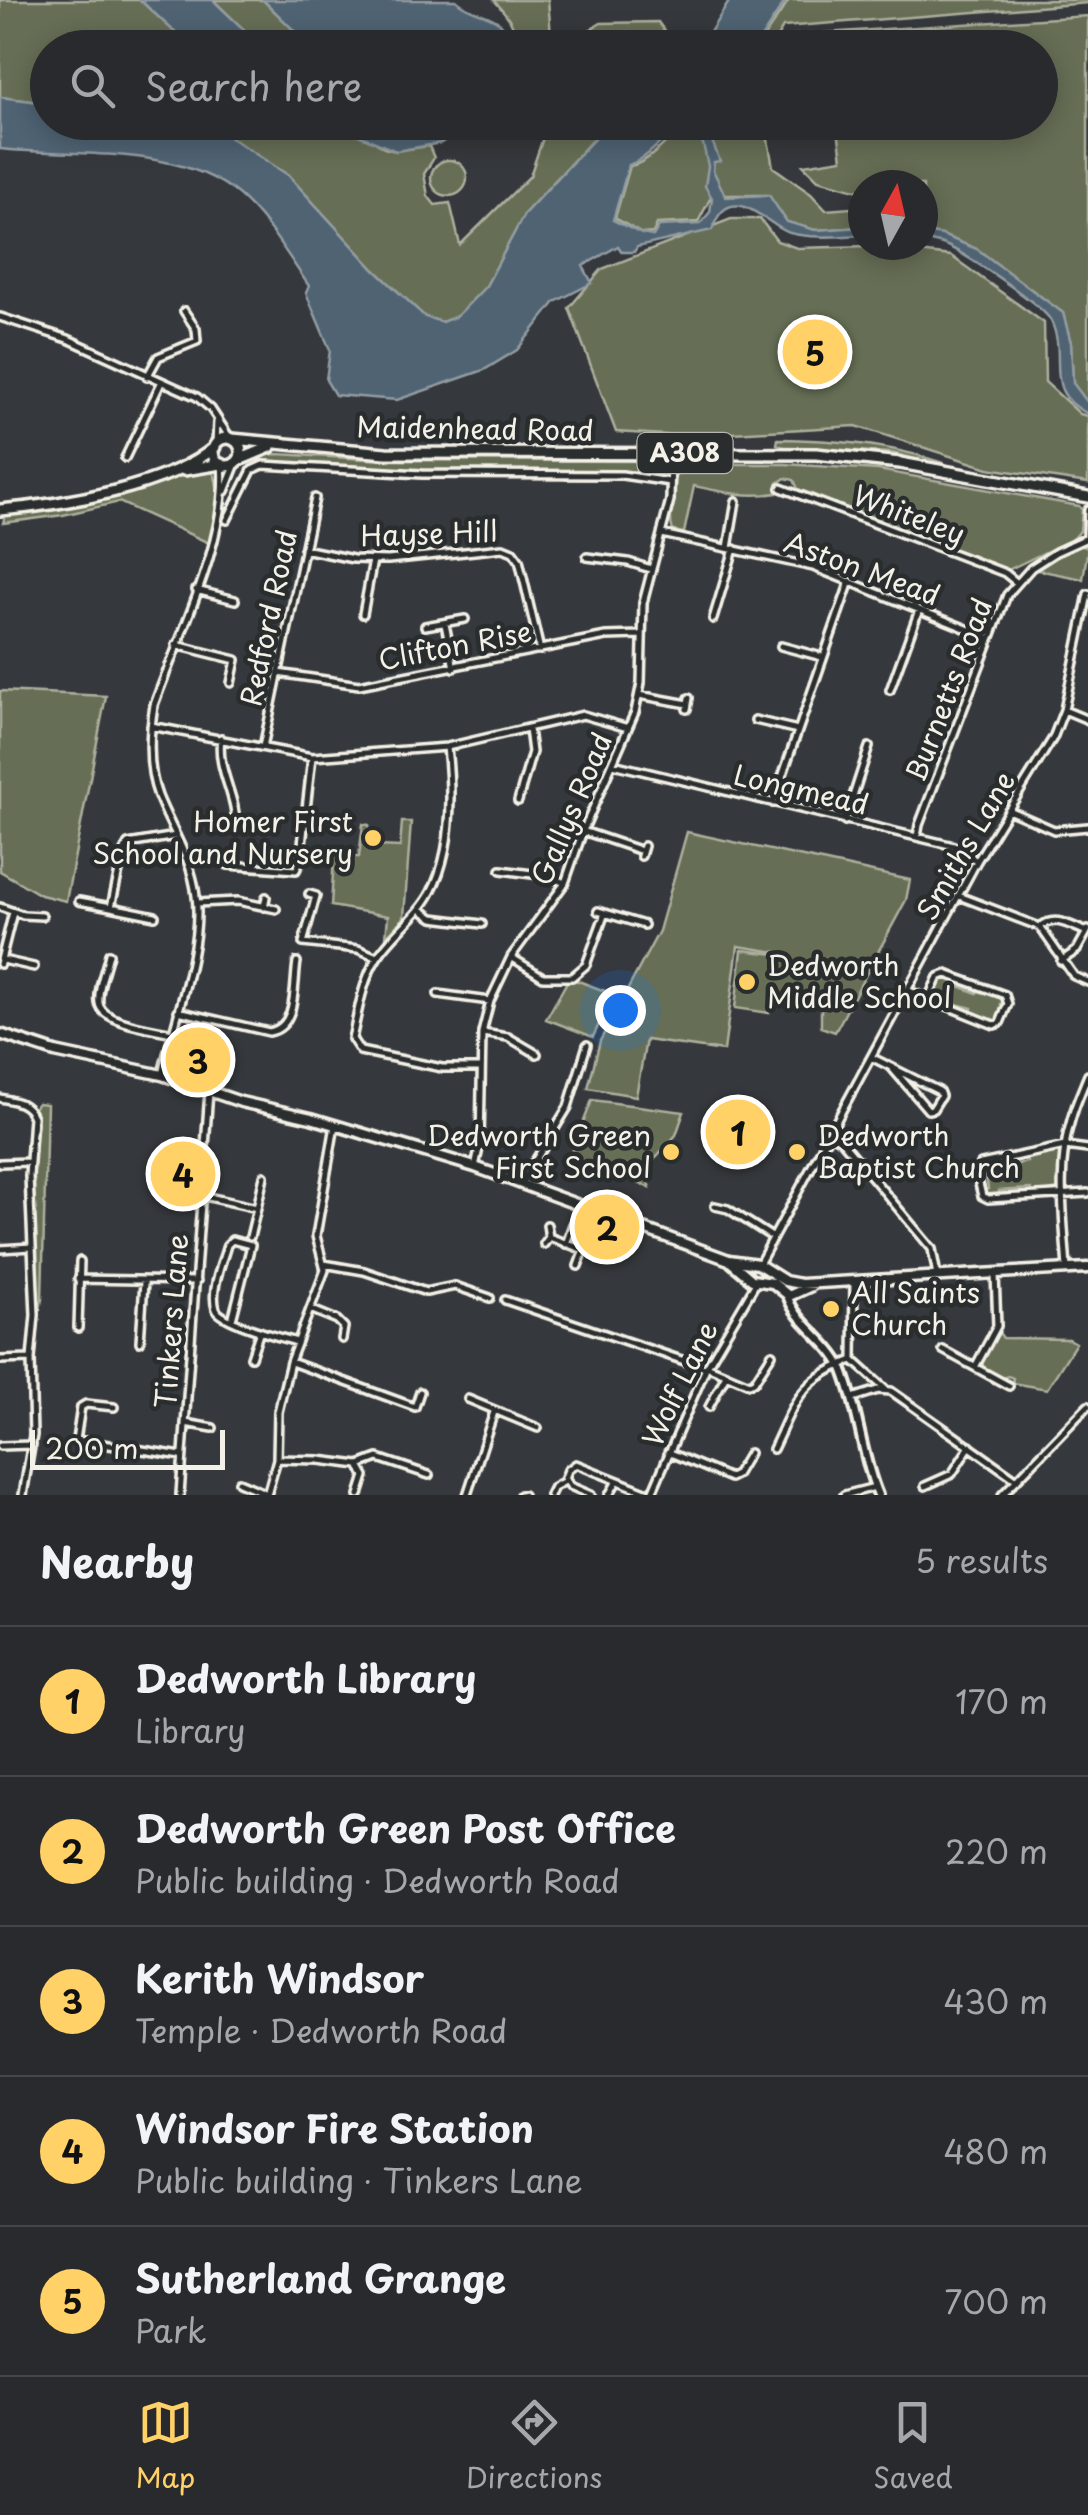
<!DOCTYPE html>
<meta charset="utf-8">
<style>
:root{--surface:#282a2d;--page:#343639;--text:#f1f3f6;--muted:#a5a7aa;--line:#444649;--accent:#ffd166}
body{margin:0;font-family:"Playpen Sans",sans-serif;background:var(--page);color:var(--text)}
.compass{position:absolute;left:848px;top:170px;width:90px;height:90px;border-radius:50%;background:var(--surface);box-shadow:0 5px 25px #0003;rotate:8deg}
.scale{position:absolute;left:30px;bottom:25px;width:195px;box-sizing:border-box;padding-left:10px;border:5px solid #f4f1e8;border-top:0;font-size:28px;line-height:35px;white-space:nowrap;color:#f4f1e8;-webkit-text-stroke:8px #2a2d2e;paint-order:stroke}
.you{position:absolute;left:620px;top:1010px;width:35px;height:35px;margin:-25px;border:8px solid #fff;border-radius:50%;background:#1a73e8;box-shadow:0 0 0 15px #1a73e833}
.badge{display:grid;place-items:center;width:65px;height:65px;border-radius:50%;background:var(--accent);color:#111;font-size:32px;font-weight:700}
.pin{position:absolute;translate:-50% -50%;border:5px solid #fff;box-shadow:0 2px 10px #0006}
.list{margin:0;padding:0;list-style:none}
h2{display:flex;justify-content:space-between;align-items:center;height:130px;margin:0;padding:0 40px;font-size:42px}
h2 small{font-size:32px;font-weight:400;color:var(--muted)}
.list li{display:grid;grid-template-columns:65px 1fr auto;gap:30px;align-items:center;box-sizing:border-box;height:150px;padding:0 40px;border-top:2px solid var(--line)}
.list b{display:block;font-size:38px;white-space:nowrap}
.list p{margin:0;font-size:32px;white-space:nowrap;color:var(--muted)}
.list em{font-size:32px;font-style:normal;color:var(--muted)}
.icon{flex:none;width:55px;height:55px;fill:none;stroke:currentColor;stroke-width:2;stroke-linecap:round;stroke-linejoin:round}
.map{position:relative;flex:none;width:1088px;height:1495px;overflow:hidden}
.search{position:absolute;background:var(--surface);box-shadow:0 5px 25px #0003;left:30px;right:30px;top:30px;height:110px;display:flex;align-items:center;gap:25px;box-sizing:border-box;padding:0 35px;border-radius:55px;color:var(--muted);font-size:38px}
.sheet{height:880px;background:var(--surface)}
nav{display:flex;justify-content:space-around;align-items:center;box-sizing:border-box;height:140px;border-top:2px solid var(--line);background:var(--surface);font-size:28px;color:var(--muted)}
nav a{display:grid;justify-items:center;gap:5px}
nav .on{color:var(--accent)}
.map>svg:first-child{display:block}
</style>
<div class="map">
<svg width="1088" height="1495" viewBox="0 0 1088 1495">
<rect width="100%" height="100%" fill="#35383c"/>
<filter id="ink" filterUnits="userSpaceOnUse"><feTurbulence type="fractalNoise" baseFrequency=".01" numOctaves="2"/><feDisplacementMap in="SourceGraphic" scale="20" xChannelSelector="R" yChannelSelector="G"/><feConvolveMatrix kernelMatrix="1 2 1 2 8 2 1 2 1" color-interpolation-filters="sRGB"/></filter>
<g filter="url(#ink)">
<path fill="#666e54" stroke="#adb09e" stroke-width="2.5" d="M0,0H140L191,47L48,48L47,103L0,97Z
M213,0H263L311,47H262Z
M494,0H548L552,47H515C518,26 507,15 494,0Z
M789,0H1088V3L783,27L771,47H757Z
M1088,16V403L1073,384L1071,343L1063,313L977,249L942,235L923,232V185H863V192L818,180L803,165L842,159L837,123L1040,122V48L779,45L794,35Z
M658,22L676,47H561L601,23Z
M603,122L606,125L525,213L486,286L457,316L442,322L425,317L374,269L288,175L193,123H281L294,131L310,132L342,128L368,137L384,148L396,151L429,146L434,158L424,174L428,196L435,205L450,203L460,245L530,176L548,123Z
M692,122L697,141L710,136L717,123H765L773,167L811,194L826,210L863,207V227L815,230L787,222L768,195H712L698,222L657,224L653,233L642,234L615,218L630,166C655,161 669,133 692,122Z
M431 178a18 18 0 1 1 36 0a18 18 0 1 1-36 0Z
M731,219H760L777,241L797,248L869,246L951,256L1044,323L1045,382L1080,414L1088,416V483L988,468L856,426L680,436L616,432L569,308L602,269Z
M778,439C843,440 901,445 961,470L892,453L783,447L777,444Z
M278,454L384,460L657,461L664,466L658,478L621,471H416L257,460V455Z
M684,464H785L878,470L1079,506L1082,510L1080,531L1074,538L1008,570L798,489L794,480L785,478L778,483L777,493C748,498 722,492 694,486L684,533L673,531C667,515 676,490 676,472Z
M212,470C223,489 216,523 209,543L119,502L63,515L3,523L5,516L68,507L176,476Z
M1078,544L1088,548L1083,579L1037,570Z
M0,691L106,696L66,901L41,895L0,871Z
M402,822H411L404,917L386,937L388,916L331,906L334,857H359L363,824L369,825L370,842L377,843L378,846L400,847Z
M687,832L910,880L906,900L835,1032L821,1027V1006L771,999L769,1013L735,1008L742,950L775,954V968L777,952L738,946L724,1051L646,1040L636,1096L588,1088L600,1041L659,931Z
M947,977L954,980L953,984L977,993L979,990L1003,998L1005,1005L1001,1004L999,1020L994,1022L971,1013L972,1008L935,999L940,980Z
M573,979L613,994L593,1037L546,1019L568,980Z
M592,1100L684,1112L676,1135L646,1168L650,1188C623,1176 596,1170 571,1155Z
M38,1103L47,1104L42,1299L39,1314L30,1166L38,1124L34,1108Z
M1054,1151L1059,1153L1058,1189L1032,1194L1031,1189L999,1191V1196L985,1194L983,1190L988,1189L986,1176H981L984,1167L996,1164L998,1168L1027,1162L1026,1157Z
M997,1330L1003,1338L1069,1339L1076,1343L1047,1389L1012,1383L1013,1378L1008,1376L1003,1378L984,1369L982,1363Z"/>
<path fill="#506473" stroke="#929ca2" stroke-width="2.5" d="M140,0H213L262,47H191Z
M263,0H456C475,19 511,11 507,47H311Z
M730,0H786L755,47H695L707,37Z
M0,97L47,103L48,122L193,123L228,136L288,175L374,269L425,317L442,322L457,316L486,286L525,213L609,123H691C666,128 654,157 629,165L613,220L642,234L653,236L659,226L700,224L710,212L712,198L705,186L708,166L703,144L694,123L715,122L710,136L720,161L714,162L713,170L726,197L769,195L787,222L815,230L863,227V235C838,236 814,239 790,233C768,227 730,176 712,230L637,247L634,252H622L618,246L583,266L592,283L555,302L517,350L484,370L397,400L335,395L326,380L330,350L306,293L309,286C288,256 267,219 239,195C180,144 72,157 0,149Z
M281,123H469L441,143L396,151L342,128L294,131Z
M923,232L942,235L977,249L1063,313L1071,343L1073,383L1088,403V414C1040,390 1069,359 1051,321C1044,306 964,253 945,245C938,242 931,241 923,240Z"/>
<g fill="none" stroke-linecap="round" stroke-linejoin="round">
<defs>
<path id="minor" d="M0,317L68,339L197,397L211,409L230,438
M147,377L158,357L197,341L196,329L184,311
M216,444L217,422
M125,458L161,383
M781,488L1005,573L1016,582
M225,491L237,461
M227,520L252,470L263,465L422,474L622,475L670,482
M662,534L813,567L987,637
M1087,537L1088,510
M728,548L736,501
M304,549L353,559L388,560L503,548L513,552L519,560L540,650
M587,557L628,562L651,569
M196,590L235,600
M363,614L373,560
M713,619L734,549
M445,624L454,668
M425,626L465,619
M176,645L236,660L231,683
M781,646L822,657
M278,673L359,685L606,636L641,635
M890,690L919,610
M639,695L688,704
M687,709L689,698
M1064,710L1088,720
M755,720L798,730
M151,726L312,757L447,747L583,715L628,728
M221,738C216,770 237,795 236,827
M263,747L315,498
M447,747C452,792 453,851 431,892C418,917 392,934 377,958C362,981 358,1013 352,1039L360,1051L442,1068H480
M613,764L954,846L977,861
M518,801L532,752L529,729
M773,803L850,581
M1008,810L1054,830L1088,827
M845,821L869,747
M583,831L642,851
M917,837L919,825L1007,595L1031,568L1056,552L1087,538
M641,856L644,846
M228,865L296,870L300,862L312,757
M501,870L548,876L565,883
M309,894L316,896L303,943L358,949L377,957
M959,896L1040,927L1074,976L1088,982
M79,901L111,907L123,853L128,844L176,836
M197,903L238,901L276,909
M0,907L23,915L42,916
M111,907L155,916
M264,907L266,897
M420,909L433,918L482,924
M598,911L644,925
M1040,927C1055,914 1071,926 1087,932
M109,954C106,968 97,989 99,1003C101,1023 156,1029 173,1033
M511,957L543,977H572L586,965L605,913
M3,960L34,967
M1061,961L1077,950L1088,930
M0,964L13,912
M907,990L994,1025L1000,1023L1008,1004L1005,995L946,974L938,977L928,999
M438,994L490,1001
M178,1011L269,1032C298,1027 293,986 297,962
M482,1033L508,1037L537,1054
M871,1057L939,1091L941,1096L933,1109L928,1110L892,1068
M162,1075C173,1024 203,947 196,896C192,859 171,829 158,796C147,767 149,735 154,705C179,635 229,538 222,464
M0,1098C14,1101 27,1102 33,1117L29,1176L35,1315L31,1359L33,1435L23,1495
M829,1133L841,1140L932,1249L937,1275
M1088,1149L1065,1146L981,1164L976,1171L982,1196L988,1199L1088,1193
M0,1163L29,1162
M475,1167L480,1144L482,1033L490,1001L511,957L565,883L583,831L635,712L641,683L643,603L670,500L671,456
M521,1184L568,1107L587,1045
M200,1195L257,1208L250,1237
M715,1206L728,1209L772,1237
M257,1208L264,1176
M549,1237L584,1250L578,1266
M544,1244L549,1237L547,1225
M566,1244L580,1205
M0,1249L32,1247
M324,1264L364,1271L426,1292L455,1286L490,1298
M759,1264L977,861L1053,738L1064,710L1088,594
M1067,1269C1064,1221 1056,1167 1071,1120C1075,1105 1082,1090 1088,1075
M78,1279L197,1281
M505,1300L705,1368
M310,1309L337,1320L344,1327L342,1339
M232,1320L251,1245L232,1240L227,1245C222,1263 210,1290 216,1309C220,1322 282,1338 297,1342
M78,1328L80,1261
M140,1342L144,1282
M943,1350L1009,1386
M251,1357L260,1331
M853,1359L854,1282
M0,1360L31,1359
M291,1362L415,1407L420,1392
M709,1367L749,1384L754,1382L772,1354
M975,1367L997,1326L995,1274
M853,1398L878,1390L891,1391L1017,1480
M468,1399L538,1428
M114,1407L86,1404L81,1407L76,1440L182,1456
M709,1407L726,1375
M185,1423L213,1428
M0,1446L32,1445
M773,1449C796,1401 799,1380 853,1360L885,1389
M668,1452L730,1478L736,1475L749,1453
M277,1459L319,1460L359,1465L365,1476L359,1495
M359,1465L378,1458L429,1475
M239,1482L267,1494
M925,1486L952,1474L970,1446
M180,1495L209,1091
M267,1495L277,1459L278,1412L290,1362L325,1270L316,1236L335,1125
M467,1495L494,1412
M520,1495H523
M550,1495L554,1487L565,1481
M591,1495L570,1486L565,1478L568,1470L576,1464L651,1494
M609,1495L617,1481
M651,1495L706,1368L757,1281
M844,1495L875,1487
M1002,1495L1088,1406"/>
<path id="tertiary" d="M787,1295C796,1324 829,1340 842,1368C859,1409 861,1455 878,1495"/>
<path id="secondary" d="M0,1034L55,1052L162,1075L241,1102L311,1118L475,1167L729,1260L758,1264L785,1281L801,1284L1088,1268
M731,1262L752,1280L773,1283L789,1296L811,1286"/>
<path id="primary" d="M213 452a14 14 0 1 1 28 0a14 14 0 1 1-28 0Z
M232,439L386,453L816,454L900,463L1088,497
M239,460L270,447
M184,470L221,464
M0,510C60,505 169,487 215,447"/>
</defs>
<use href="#minor" stroke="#f4f1e8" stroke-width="12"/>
<use href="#tertiary" stroke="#f4f1e8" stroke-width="14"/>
<use href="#secondary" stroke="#f4f1e8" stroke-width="15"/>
<use href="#primary" stroke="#f4f1e8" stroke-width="16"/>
<use href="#minor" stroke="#2a2d2e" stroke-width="5"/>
<use href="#tertiary" stroke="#2a2d2e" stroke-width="6"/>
<use href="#secondary" stroke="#2a2d2e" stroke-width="8"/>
<use href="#primary" stroke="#2a2d2e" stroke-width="9"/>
</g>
</g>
<g fill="#ffd166" stroke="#2a2d2e" stroke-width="4">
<circle cx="373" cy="838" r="10"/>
<circle cx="747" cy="982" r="10"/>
<circle cx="671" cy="1152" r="10"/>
<circle cx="797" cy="1152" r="10"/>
<circle cx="831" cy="1309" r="10"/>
</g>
<g text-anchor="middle" stroke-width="9" stroke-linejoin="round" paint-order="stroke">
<rect fill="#2a2d2e" stroke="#b7b6b0" stroke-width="2.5" x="637.5" y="433" width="95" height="40" rx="8"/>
<g font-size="25" font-weight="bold" fill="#f4f1e8">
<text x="685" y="462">A308</text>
</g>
<g font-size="28" fill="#f4f1e8" stroke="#2a2d2e">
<text transform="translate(475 429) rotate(1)" y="10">Maidenhead Road</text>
<text transform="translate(909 515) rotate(21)" y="10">Whiteley</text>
<text transform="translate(429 534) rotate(-2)" y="10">Hayse Hill</text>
<text transform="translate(862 569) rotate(20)" y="10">Aston Mead</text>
<text transform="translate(269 618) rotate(-78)" y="10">Redford Road</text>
<text transform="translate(455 646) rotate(-11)" y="10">Clifton Rise</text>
<text transform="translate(949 690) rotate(-69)" y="10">Burnetts Road</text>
<text transform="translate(801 790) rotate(13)" y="10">Longmead</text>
<text transform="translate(572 809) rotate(-67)" y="10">Gallys Road</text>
<text transform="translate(966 846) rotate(-60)" y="10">Smiths Lane</text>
<text transform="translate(172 1321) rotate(-86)" y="10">Tinkers Lane</text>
<text transform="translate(680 1384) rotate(-64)" y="10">Wolf Lane</text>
</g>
<g font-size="28" fill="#f4f1e8" stroke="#2a2d2e" text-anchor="start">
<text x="353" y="832" text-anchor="end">Homer First<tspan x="353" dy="32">School and Nursery</tspan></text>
<text x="767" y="976">Dedworth<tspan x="767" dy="32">Middle School</tspan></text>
<text x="651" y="1146" text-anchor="end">Dedworth Green<tspan x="651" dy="32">First School</tspan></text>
<text x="817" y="1146">Dedworth<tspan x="817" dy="32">Baptist Church</tspan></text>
<text x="851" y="1303">All Saints<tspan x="851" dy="32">Church</tspan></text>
</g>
</g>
</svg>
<svg class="compass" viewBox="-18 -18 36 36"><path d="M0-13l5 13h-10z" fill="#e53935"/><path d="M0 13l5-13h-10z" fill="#a5a7aa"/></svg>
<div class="scale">200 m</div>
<div class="you"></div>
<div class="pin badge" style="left:738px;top:1132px">1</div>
<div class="pin badge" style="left:607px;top:1227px">2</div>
<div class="pin badge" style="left:198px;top:1060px">3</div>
<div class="pin badge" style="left:183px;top:1174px">4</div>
<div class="pin badge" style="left:815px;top:352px">5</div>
<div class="search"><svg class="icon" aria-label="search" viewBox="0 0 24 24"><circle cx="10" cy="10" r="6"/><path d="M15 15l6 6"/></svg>Search here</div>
</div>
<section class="sheet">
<h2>Nearby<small>5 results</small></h2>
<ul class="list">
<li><span class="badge">1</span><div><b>Dedworth Library</b><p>Library</p></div><em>170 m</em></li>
<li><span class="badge">2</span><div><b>Dedworth Green Post Office</b><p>Public building · Dedworth Road</p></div><em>220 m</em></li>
<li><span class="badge">3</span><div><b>Kerith Windsor</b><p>Temple · Dedworth Road</p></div><em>430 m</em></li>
<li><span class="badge">4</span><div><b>Windsor Fire Station</b><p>Public building · Tinkers Lane</p></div><em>480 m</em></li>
<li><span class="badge">5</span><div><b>Sutherland Grange</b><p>Park</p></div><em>700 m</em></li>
</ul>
</section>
<nav>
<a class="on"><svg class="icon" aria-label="map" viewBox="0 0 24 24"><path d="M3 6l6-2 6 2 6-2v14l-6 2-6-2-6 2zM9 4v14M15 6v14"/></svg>Map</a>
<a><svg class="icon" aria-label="directions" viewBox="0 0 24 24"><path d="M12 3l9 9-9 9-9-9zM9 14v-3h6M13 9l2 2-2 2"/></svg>Directions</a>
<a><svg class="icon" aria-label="saved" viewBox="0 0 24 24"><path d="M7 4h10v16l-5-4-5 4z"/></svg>Saved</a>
</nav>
